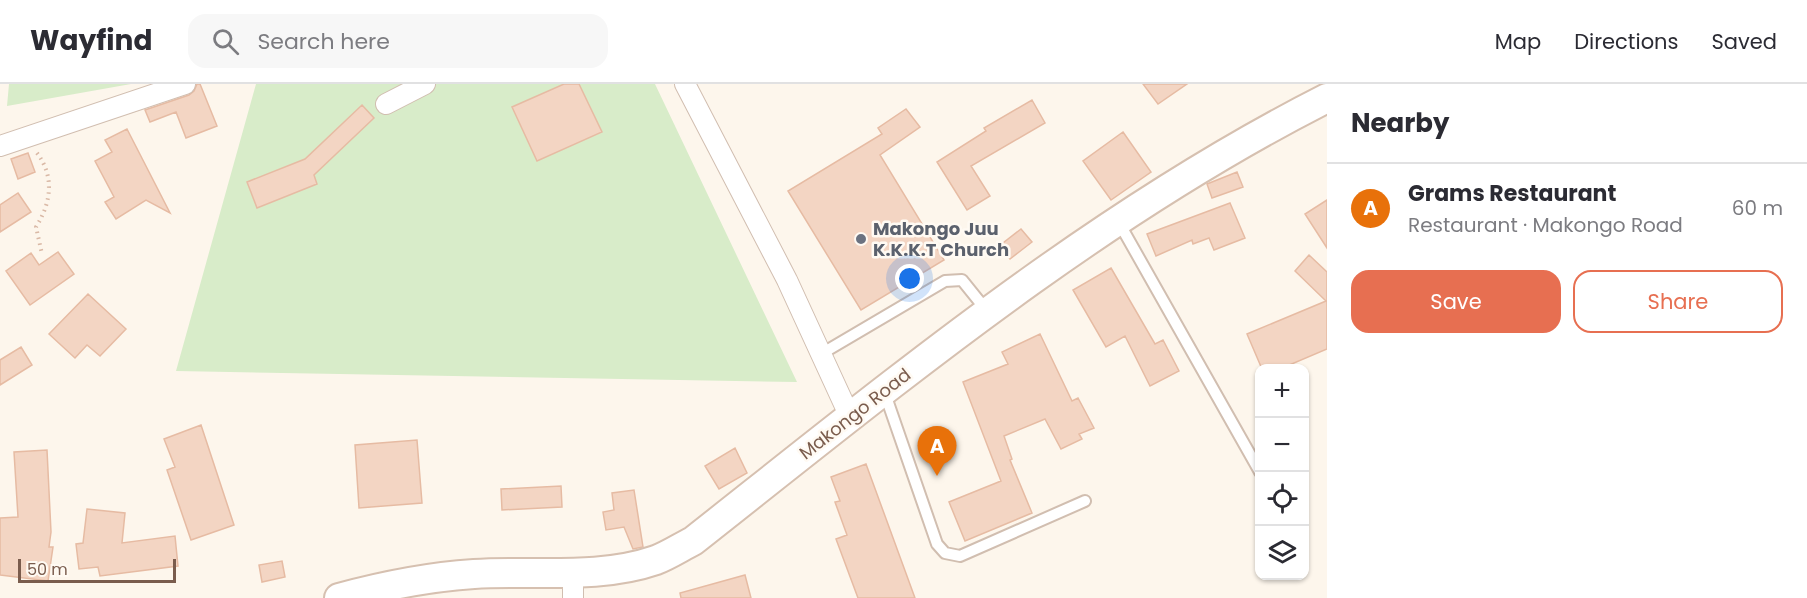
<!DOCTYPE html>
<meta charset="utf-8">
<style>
:root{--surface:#fff;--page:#f7f7f7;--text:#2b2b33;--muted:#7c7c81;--line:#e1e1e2;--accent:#e76f51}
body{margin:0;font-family:Poppins,sans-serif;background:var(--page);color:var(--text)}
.controls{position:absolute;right:18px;bottom:18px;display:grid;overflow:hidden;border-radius:12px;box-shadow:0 2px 4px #0004}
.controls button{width:54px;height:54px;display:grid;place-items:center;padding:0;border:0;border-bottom:2px solid var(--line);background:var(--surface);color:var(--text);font:30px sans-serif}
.scale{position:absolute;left:18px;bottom:15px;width:158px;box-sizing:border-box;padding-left:6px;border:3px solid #7a5c4d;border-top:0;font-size:16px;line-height:21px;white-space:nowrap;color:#7a5c4d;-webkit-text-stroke:4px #fffaf3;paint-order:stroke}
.you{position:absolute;left:910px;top:195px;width:21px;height:21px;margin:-15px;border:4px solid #fff;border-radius:50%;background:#1a73e8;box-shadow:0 0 0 9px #1a73e833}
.badge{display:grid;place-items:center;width:39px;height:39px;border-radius:50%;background:var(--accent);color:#fff;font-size:20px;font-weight:700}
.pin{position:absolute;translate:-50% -50px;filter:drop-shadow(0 2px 3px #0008)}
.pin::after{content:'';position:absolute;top:32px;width:21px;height:18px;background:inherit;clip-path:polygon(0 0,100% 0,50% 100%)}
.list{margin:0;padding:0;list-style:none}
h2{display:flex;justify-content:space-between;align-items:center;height:78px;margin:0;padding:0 24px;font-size:26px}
h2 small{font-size:20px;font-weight:400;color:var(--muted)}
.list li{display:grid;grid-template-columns:39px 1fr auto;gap:18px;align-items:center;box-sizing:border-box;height:90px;padding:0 24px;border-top:2px solid var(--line)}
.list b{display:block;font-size:22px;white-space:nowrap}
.list p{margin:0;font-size:20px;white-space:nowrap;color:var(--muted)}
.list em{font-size:20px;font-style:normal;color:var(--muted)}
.actions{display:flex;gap:12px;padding:18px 24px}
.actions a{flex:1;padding:14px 0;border:2px solid var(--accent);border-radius:18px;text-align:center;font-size:21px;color:var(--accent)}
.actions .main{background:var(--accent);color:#fff}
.icon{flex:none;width:33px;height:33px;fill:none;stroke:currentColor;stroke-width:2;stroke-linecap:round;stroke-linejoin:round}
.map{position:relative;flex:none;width:1327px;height:514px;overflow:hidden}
header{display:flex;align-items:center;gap:36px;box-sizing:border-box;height:84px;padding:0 30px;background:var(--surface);border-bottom:2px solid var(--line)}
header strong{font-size:28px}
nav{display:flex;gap:33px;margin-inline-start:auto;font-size:21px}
.search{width:420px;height:54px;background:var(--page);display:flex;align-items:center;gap:15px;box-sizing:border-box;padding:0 21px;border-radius:18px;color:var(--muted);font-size:22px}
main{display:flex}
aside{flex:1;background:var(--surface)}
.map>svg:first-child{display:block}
</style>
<header>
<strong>Wayfind</strong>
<div class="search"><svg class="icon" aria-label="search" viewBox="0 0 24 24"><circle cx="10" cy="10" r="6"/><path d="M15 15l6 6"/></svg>Search here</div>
<nav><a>Map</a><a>Directions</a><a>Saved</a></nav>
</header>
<main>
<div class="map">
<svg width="1327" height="514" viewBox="0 0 1327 514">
<rect width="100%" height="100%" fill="#fdf6ec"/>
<path fill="#d8ecc9" d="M9,0H131L7,22Z
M256,0H655L797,298L176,287Z"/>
<path fill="#f3d5c3" stroke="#e6bba3" stroke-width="1.5" d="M197,0H200L217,42L186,54L176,28L150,38L145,26L189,11L194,7Z
M564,0H579L602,48L537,77L512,23Z
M1143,0H1187L1158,20Z
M1032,16L1045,39L971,82L990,112L967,126L937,78L986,47L984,44Z
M362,21L374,34L314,91L317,100L257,124L247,98L305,75Z
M906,25L920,43L880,71L944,176L861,226L788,107L882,50L878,44Z
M127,45L170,129L146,116L116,135L105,118L114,113L95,77L112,68L105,56Z
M1123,48L1151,88L1111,116L1083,77Z
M28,69L35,88L18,95L11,75Z
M1237,88L1243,103L1212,114L1207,100Z
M18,109L31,128L0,148V121Z
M1327,116V164L1305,130Z
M1230,119L1245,154L1214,166L1209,154L1193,160L1192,156L1156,172L1147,150Z
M1021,145L1032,158L1010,175L999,162Z
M58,168L74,190L30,221L6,187L31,169L39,181Z
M1309,171L1327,188V265L1280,285H1262L1247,250L1326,217L1295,187Z
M1111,184L1155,260L1163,256L1179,287L1150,302L1125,252L1106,263L1073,206Z
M88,210L126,245L100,272L87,261L75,274L49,250Z
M1040,250L1072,317L1078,314L1094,344L1079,350L1082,355L1061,365L1045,335L1004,352L1012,375L1010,376L1032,429L965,457L949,418L1001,397L963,298L1008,280L1002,268Z
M21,263L32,281L0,301V276Z
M201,341L234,441L191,456L167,386L175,383L164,355Z
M417,356L422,419L359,424L355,361Z
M735,364L747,389L719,405L705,382Z
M47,366L51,448L49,463H53L48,497L0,491V434L18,433L14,368Z
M866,380L915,514H858L836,455L847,451L835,418L840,417L831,393Z
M561,402L562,423L502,426L501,405Z
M634,406L643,463L633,465L624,443L606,446L603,428L614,426L612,409Z
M87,425L125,429L122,459L175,452L178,482L100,492L98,483L79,485L76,460L83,459Z
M282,477L285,493L262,498L259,481Z
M745,491L751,514H681L680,509Z"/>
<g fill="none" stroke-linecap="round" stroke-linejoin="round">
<defs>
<path id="lane" d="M1118,137L1260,388
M821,270L945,197L962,196L987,227
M884,307L937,460L945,469L960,472L1085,417"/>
<path id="street" d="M685,0L787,196L850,333
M386,20L425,0
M0,62L185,0
M573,514V489"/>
<path id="secondary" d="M339,514C383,502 428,493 474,490C534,486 598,496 656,476C669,471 681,463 693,457C896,297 1096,131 1327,14"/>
</defs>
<use href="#lane" stroke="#d1beb0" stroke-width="14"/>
<use href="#street" stroke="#d1beb0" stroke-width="22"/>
<use href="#secondary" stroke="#d6c0b0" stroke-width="32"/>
<path stroke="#d9b8a5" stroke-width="4" stroke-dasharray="1.5 4.5" stroke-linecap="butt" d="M37,69C55,93 51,119 36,143L42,170"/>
<use href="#lane" stroke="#fff" stroke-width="10"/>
<use href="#street" stroke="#fff" stroke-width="20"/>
<use href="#secondary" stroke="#fff" stroke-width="28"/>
</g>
<circle fill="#6b7280" stroke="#fffaf3" stroke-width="2" cx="861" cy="155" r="6"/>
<g text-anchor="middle" stroke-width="5" stroke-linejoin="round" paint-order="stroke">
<g font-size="18" font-weight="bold" fill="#5b616d" stroke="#fffaf3" text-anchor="start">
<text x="873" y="151">Makongo Juu<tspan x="873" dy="21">K.K.K.T Church</tspan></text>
</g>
<g font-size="18" fill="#7a5c4d" stroke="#fffaf3">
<text transform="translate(855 330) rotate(-38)" y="6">Makongo Road</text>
</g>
</g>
</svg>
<div class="controls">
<button>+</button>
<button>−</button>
<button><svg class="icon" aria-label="locate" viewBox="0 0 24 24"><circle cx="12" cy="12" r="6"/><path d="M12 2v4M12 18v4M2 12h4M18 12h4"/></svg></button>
<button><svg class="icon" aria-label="layers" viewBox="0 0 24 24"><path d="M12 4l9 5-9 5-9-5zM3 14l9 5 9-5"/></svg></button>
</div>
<div class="scale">50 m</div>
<div class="you"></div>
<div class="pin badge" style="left:937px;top:392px;background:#e8710a">A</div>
</div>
<aside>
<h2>Nearby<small></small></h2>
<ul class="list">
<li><span class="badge" style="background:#e8710a">A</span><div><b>Grams Restaurant</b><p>Restaurant · Makongo Road</p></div><em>60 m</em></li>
</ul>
<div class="actions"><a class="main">Save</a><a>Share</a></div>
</aside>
</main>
